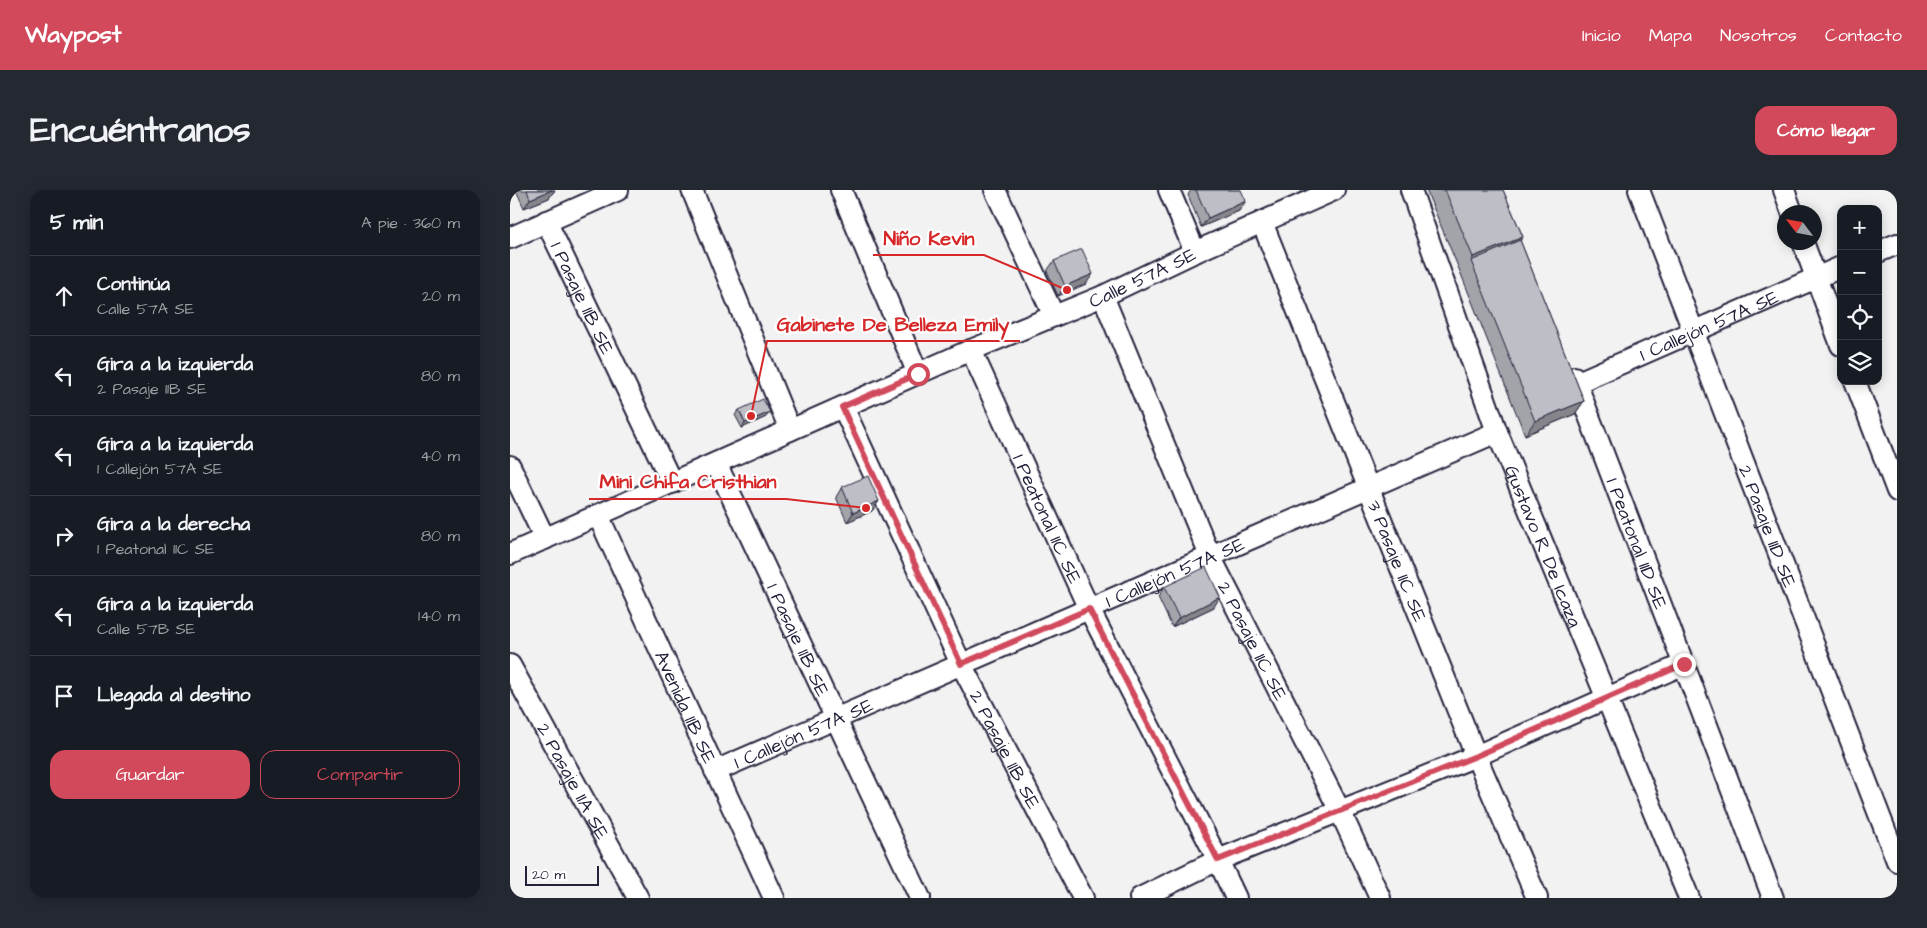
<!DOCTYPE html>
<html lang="es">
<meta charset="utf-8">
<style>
:root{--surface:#171b24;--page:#242831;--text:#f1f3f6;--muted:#9ea1a6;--line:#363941;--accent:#d1495b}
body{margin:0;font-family:"Architects Daughter",sans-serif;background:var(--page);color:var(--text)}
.controls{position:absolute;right:15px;top:15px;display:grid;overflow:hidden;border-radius:10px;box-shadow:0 2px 12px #0003}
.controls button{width:45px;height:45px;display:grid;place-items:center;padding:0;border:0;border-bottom:1px solid var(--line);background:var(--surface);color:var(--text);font:25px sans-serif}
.compass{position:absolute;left:1267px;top:15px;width:45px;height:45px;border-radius:50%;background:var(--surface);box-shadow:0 2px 12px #0003;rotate:302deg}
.scale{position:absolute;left:15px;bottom:12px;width:74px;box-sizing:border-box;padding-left:5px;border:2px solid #22223b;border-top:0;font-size:14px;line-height:18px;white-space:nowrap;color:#22223b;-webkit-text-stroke:4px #fff;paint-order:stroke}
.stop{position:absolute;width:15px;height:15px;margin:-11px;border:4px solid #d1495b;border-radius:50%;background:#fff}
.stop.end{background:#d1495b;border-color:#fff;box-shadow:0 1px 5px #0008}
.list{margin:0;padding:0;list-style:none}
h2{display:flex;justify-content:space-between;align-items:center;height:65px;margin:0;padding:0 20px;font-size:21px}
h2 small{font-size:16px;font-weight:400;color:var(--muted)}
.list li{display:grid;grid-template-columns:32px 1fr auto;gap:15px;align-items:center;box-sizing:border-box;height:80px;padding:0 20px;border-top:1px solid var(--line)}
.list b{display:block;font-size:19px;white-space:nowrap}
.list p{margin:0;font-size:16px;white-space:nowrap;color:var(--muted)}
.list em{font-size:16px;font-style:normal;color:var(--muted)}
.actions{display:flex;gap:10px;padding:15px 20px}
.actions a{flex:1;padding:11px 0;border:1px solid var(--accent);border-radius:15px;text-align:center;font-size:18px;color:var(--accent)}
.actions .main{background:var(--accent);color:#fff}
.icon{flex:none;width:28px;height:28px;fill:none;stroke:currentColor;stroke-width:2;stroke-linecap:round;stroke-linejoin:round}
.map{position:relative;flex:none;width:1387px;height:708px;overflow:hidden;border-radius:15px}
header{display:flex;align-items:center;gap:30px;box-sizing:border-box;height:70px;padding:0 25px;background:var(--accent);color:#fff}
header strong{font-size:24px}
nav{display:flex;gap:28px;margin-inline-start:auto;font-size:18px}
.intro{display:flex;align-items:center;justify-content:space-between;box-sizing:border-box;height:120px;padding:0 30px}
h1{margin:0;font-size:35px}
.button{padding:12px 22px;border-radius:15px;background:var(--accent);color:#fff;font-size:18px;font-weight:700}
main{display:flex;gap:30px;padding:0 30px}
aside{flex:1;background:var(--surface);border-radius:15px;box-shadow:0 2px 12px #0003}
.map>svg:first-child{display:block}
</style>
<header>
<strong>Waypost</strong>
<nav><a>Inicio</a><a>Mapa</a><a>Nosotros</a><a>Contacto</a></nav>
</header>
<div class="intro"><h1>Encuéntranos</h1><a class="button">Cómo llegar</a></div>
<main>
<aside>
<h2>5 min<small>A pie · 360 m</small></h2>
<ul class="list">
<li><svg class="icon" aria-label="ahead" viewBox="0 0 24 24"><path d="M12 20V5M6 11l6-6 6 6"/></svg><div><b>Continúa</b><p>Calle 57A SE</p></div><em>20 m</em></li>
<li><svg class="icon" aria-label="left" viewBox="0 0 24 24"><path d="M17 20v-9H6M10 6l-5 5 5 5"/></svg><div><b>Gira a la izquierda</b><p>2 Pasaje 11B SE</p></div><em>80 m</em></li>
<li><svg class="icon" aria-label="left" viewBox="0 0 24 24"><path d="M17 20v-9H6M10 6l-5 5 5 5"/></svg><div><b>Gira a la izquierda</b><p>1 Callejón 57A SE</p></div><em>40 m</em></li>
<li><svg class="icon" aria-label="right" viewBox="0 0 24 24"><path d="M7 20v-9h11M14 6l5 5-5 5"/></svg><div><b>Gira a la derecha</b><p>1 Peatonal 11C SE</p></div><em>80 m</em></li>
<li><svg class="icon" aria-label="left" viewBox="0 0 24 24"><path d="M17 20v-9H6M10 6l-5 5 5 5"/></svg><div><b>Gira a la izquierda</b><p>Calle 57B SE</p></div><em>140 m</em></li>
<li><svg class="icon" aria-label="arrive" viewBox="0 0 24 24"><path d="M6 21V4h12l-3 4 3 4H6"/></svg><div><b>Llegada al destino</b></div></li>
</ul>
<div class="actions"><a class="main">Guardar</a><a>Compartir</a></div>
</aside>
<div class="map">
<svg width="1387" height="708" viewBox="0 0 1387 708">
<rect width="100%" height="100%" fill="#f2f2f3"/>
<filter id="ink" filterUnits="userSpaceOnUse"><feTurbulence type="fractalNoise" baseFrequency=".02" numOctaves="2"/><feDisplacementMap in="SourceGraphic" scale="10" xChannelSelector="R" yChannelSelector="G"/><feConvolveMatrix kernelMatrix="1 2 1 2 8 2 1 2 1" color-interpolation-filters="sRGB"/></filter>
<g filter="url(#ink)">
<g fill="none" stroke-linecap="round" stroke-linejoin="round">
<defs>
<g id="street">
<path d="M182,0L280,240"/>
<path d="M331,0L408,184"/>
<path d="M485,0L544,126"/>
<path d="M659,0L685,62"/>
<path id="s1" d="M901,0L987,242L1179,708"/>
<path id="s2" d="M1129,0L1387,671"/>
<path d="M1274,0L1282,22"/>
<path id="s3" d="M36,31L162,293"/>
<path id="s4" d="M752,32L966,566L1027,708"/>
<path d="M0,48L108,0"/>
<path d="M1293,52L1331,155"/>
<path d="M1368,62L1387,54"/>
<path id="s5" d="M593,106L700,366L830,621L870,708"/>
<path id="s6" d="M461,160L579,419L708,670L726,708"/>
<path id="s7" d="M1064,187L1263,708"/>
<path d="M1345,191L1387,301"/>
<path id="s8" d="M1066,193L1331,77"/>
<path id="s9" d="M333,217L451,474L573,708"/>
<path id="s10" d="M206,273L410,708"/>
<path d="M0,276L35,349"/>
<path id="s11" d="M88,325L264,708"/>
<path id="s12" d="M0,364L461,160L593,106L685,62L824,0"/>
<path id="s13" d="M0,475L128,708"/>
<path id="s14" d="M205,581L987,242"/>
<path d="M630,708L708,670L966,566L1174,474"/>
</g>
</defs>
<use href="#street" stroke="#22223b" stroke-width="24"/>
<use href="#street" stroke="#fff" stroke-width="20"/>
</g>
<path fill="#a3a3aa" stroke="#22223b" d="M6,0H45L39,8L14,18Z
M681,0H731L729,21L691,37L678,5Z
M916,0H993L1013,47L1010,50L1074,211L1065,224L1015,245L951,84Z
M544,71L576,94L548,106L537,81Z
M229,220L256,227L232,238L225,225Z
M332,297L369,311L362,321L337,332L326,307Z
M654,397L704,417L662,437L648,407Z"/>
<path fill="#85858b" stroke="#22223b" d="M42,0H45L39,8L14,18L20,9Z
M736,11L729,21L691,37L698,28Z
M1013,47L1001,64L961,71L963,67Z
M583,84L576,94L548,106L555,96Z
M1074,211L1065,224L1015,245L1025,231Z
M260,222L256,227L232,238L235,233Z
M369,311L362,321L337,332L343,323Z
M710,407L704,417L662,437L669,428Z"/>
<path fill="#bebec6" stroke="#22223b" d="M17,0H42L20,9Z
M686,0H731L736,11L698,28Z
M935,0H993L1013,47L963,67Z
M1010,50L1074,211L1025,231L961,71Z
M572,59L583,84L555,96L544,71Z
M253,209L260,222L235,233L229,220Z
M358,286L369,311L343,323L332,297Z
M696,377L710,407L669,428L654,397Z"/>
</g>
<g fill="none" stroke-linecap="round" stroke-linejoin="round" filter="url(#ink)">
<path stroke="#d1495b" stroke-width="6" d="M408,184L332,217L451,474L579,419L708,670L966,566L1174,474"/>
</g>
<g text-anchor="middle" stroke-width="4.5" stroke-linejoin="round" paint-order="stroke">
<g font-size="19" fill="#22223b" stroke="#fff">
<text dy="7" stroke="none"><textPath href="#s12" startOffset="690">Calle 57A SE</textPath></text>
<text dy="7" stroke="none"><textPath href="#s3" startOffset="85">1 Pasaje 11B SE</textPath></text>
<text dy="7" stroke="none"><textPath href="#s8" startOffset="145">1 Callejón 57A SE</textPath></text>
<text dy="7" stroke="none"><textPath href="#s6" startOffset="185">1 Peatonal 11C SE</textPath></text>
<text dy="7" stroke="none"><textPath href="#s2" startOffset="360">2 Pasaje 11D SE</textPath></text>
<text dy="7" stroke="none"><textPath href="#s7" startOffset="178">1 Peatonal 11D SE</textPath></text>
<text dy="7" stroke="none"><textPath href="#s1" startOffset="380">Gustavo R De Icaza</textPath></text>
<text dy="7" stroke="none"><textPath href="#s4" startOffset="365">3 Pasaje 11C SE</textPath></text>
<text dy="7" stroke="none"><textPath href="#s14" startOffset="501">1 Callejón 57A SE</textPath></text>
<text dy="7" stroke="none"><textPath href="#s10" startOffset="195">1 Pasaje 11B SE</textPath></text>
<text dy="7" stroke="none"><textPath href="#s5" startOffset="376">2 Pasaje 11C SE</textPath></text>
<text dy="7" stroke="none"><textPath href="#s11" startOffset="211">Avenida 11B SE</textPath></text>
<text dy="7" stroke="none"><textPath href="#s14" startOffset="96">1 Callejón 57A SE</textPath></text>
<text dy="7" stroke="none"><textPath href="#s9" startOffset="379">2 Pasaje 11B SE</textPath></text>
<text dy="7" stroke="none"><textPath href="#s13" startOffset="132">2 Pasaje 11A SE</textPath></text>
</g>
</g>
<path fill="none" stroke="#d62828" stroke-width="2" d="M557 100L474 65H363M241 226L257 151H510M356 318L276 309H79"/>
<g fill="#d62828" stroke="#fff" stroke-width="2">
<circle cx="557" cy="100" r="5"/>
<circle cx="241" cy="226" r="5"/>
<circle cx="356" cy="318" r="5"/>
</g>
<g font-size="20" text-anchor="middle" font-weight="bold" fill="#d62828" stroke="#fff" stroke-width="4.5" stroke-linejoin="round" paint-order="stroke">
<text x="419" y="55">Niño Kevin</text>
<text x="383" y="141">Gabinete De Belleza Emily</text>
<text x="178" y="298">Mini Chifa Cristhian</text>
</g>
</svg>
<div class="controls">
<button>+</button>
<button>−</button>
<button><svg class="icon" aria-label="locate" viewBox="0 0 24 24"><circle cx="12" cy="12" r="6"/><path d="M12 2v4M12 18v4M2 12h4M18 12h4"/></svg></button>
<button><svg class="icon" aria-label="layers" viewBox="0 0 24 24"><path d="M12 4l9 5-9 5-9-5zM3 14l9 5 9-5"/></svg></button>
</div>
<svg class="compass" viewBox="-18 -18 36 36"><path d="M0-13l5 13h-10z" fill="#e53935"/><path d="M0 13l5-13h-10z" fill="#9ea1a6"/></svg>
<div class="scale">20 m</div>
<div class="stop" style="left:408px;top:184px"></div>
<div class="stop end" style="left:1174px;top:474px"></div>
</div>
</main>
